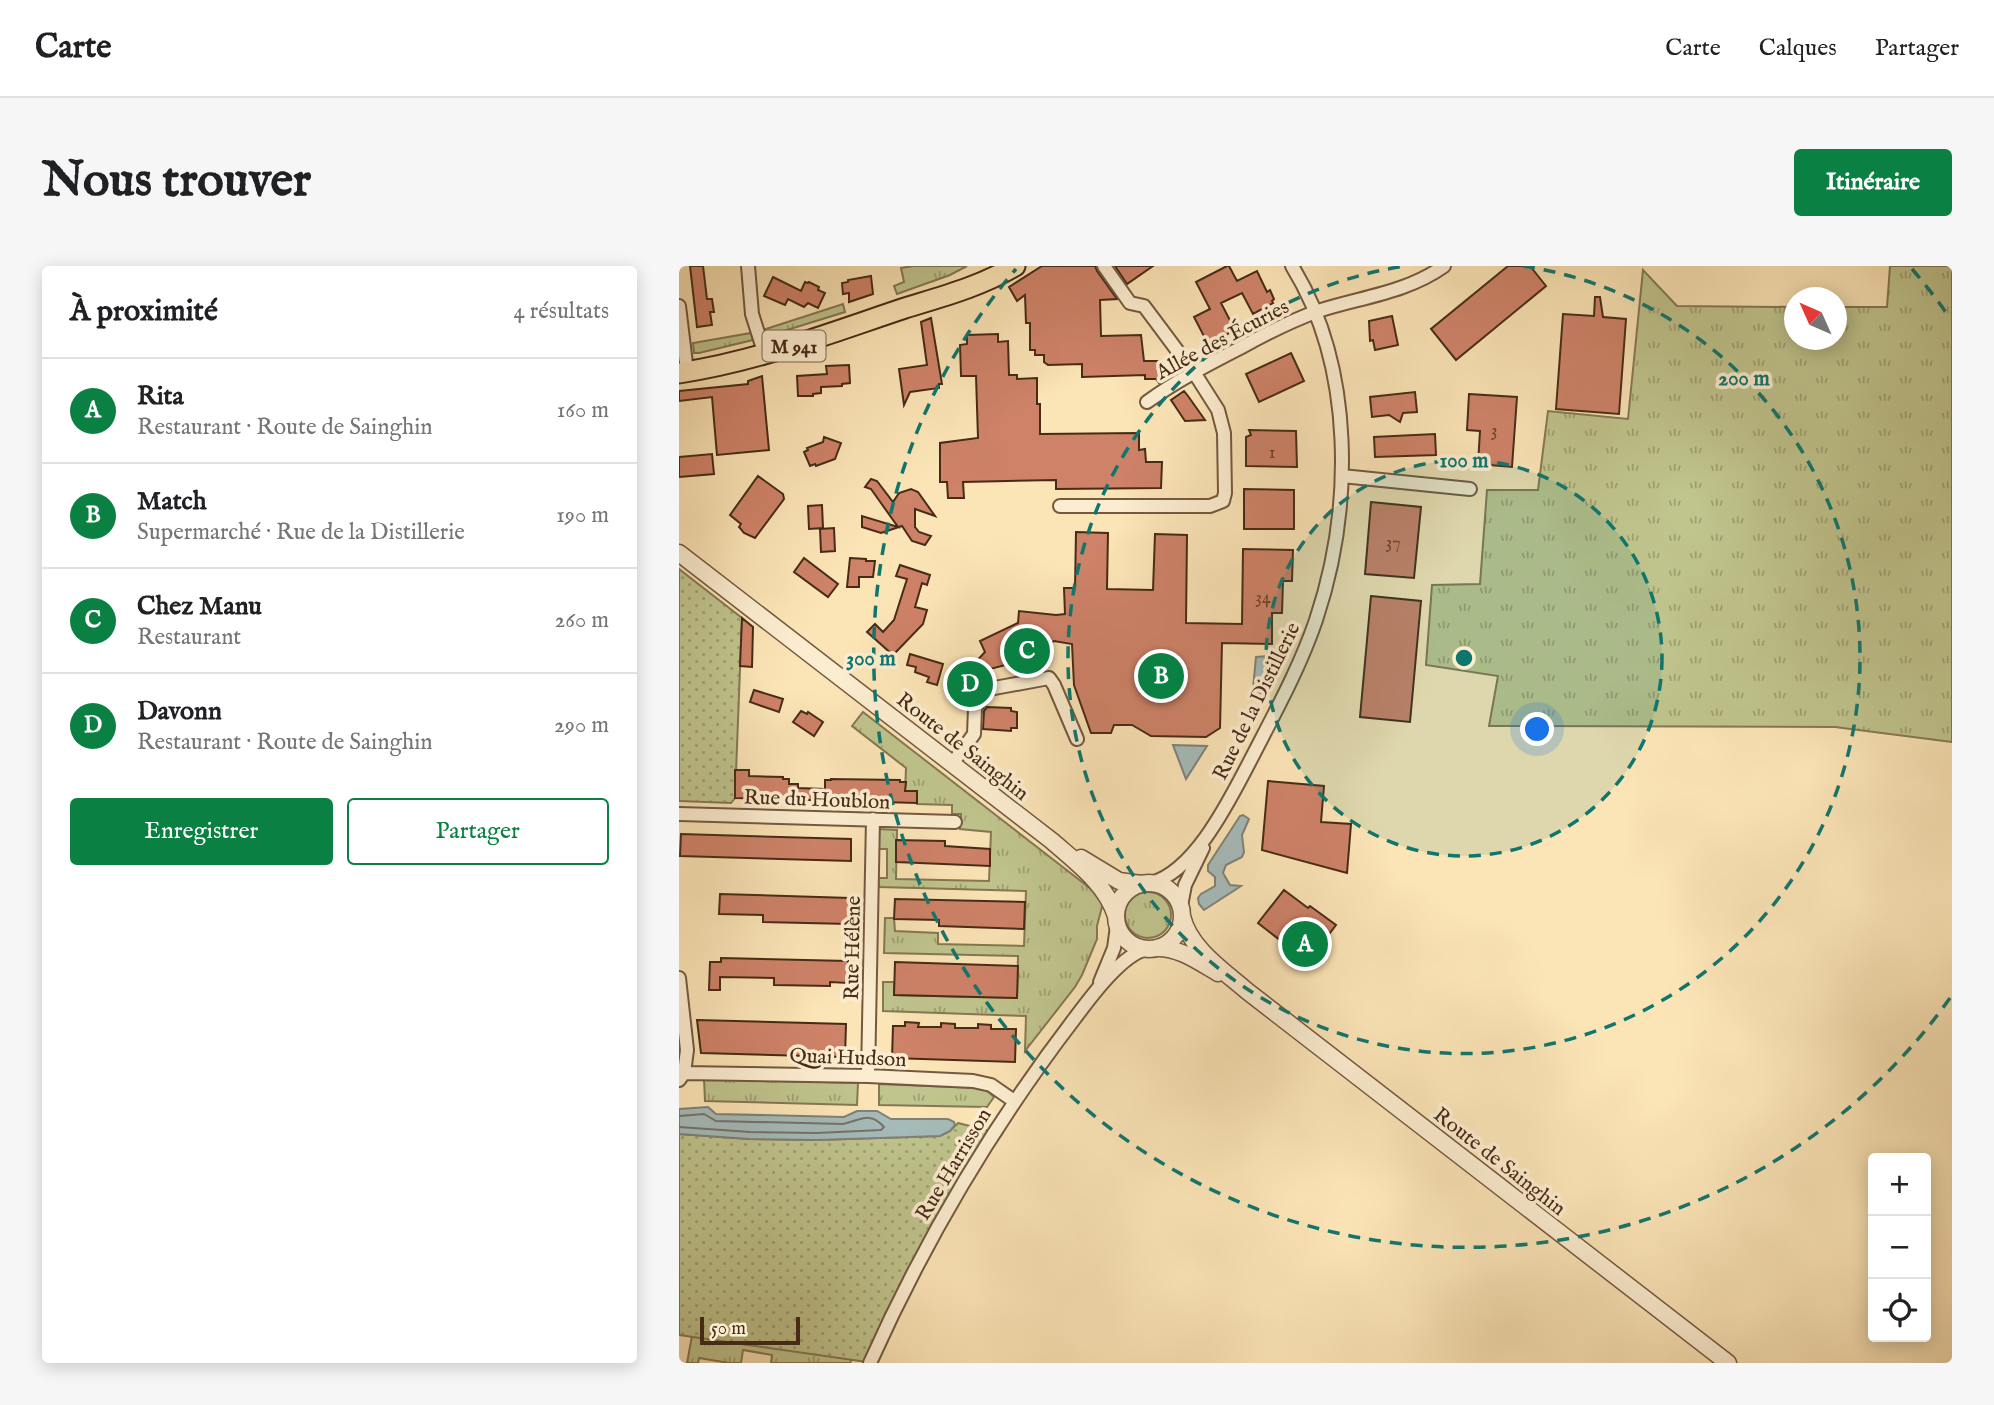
<!DOCTYPE html>
<html lang="fr">
<meta charset="utf-8">
<style>
:root{--surface:#fff;--page:#f6f6f6;--text:#202124;--muted:#757577;--line:#e0e0e0;--accent:#0b8043}
body{margin:0;font-family:"IM FELL English",serif;background:var(--page);color:var(--text)}
.controls{position:absolute;right:21px;bottom:21px;display:grid;overflow:hidden;border-radius:7px;box-shadow:0 4px 18px #0003}
.controls button{width:63px;height:63px;display:grid;place-items:center;padding:0;border:0;border-bottom:2px solid var(--line);background:var(--surface);color:var(--text);font:35px sans-serif}
.compass{position:absolute;left:1105px;top:21px;width:63px;height:63px;border-radius:50%;background:var(--surface);box-shadow:0 4px 18px #0003;rotate:315deg}
.scale{position:absolute;left:21px;bottom:18px;width:100px;box-sizing:border-box;padding-left:7px;border:4px solid #472b17;border-top:0;font-size:19px;line-height:24px;white-space:nowrap;color:#472b17;-webkit-text-stroke:5px #fcedd0;paint-order:stroke}
.you{position:absolute;left:859px;top:464px;width:24px;height:24px;margin:-18px;border:5px solid #fff;border-radius:50%;background:#1a73e8;box-shadow:0 0 0 10px #1a73e833}
.badge{display:grid;place-items:center;width:46px;height:46px;border-radius:50%;background:var(--accent);color:#fff;font-size:23px;font-weight:700}
.pin{position:absolute;translate:-50% -50%;border:4px solid #fff;box-shadow:0 2px 7px #0006}
.list{margin:0;padding:0;list-style:none}
h2{display:flex;justify-content:space-between;align-items:center;height:91px;margin:0;padding:0 28px;font-size:30px}
h2 small{font-size:23px;font-weight:400;color:var(--muted)}
.list li{display:grid;grid-template-columns:46px 1fr auto;gap:21px;align-items:center;box-sizing:border-box;height:105px;padding:0 28px;border-top:2px solid var(--line)}
.list b{display:block;font-size:26px;white-space:nowrap}
.list p{margin:0;font-size:23px;white-space:nowrap;color:var(--muted)}
.list em{font-size:23px;font-style:normal;color:var(--muted)}
.actions{display:flex;gap:14px;padding:21px 28px}
.actions a{flex:1;padding:16px 0;border:2px solid var(--accent);border-radius:7px;text-align:center;font-size:24px;color:var(--accent)}
.actions .main{background:var(--accent);color:#fff}
.icon{flex:none;width:38px;height:38px;fill:none;stroke:currentColor;stroke-width:2;stroke-linecap:round;stroke-linejoin:round}
.map{position:relative;flex:none;width:1273px;height:1097px;overflow:hidden;border-radius:7px}
header{display:flex;align-items:center;gap:42px;box-sizing:border-box;height:98px;padding:0 35px;background:var(--surface);border-bottom:2px solid var(--line)}
header strong{font-size:33px}
nav{display:flex;gap:38px;margin-inline-start:auto;font-size:24px}
.intro{display:flex;align-items:center;justify-content:space-between;box-sizing:border-box;height:168px;padding:0 42px}
h1{margin:0;font-size:49px}
.button{padding:18px 32px;border-radius:7px;background:var(--accent);color:#fff;font-size:24px;font-weight:700}
main{display:flex;gap:42px;padding:0 42px}
aside{flex:1;background:var(--surface);border-radius:7px;box-shadow:0 4px 18px #0003}
.map>svg:first-child{display:block}
</style>
<header>
<strong>Carte</strong>
<nav><a>Carte</a><a>Calques</a><a>Partager</a></nav>
</header>
<div class="intro"><h1>Nous trouver</h1><a class="button">Itinéraire</a></div>
<main>
<aside>
<h2>À proximité<small>4 résultats</small></h2>
<ul class="list">
<li><span class="badge">A</span><div><b>Rita</b><p>Restaurant · Route de Sainghin</p></div><em>160 m</em></li>
<li><span class="badge">B</span><div><b>Match</b><p>Supermarché · Rue de la Distillerie</p></div><em>190 m</em></li>
<li><span class="badge">C</span><div><b>Chez Manu</b><p>Restaurant</p></div><em>260 m</em></li>
<li><span class="badge">D</span><div><b>Davonn</b><p>Restaurant · Route de Sainghin</p></div><em>290 m</em></li>
</ul>
<div class="actions"><a class="main">Enregistrer</a><a>Partager</a></div>
</aside>
<div class="map">
<svg width="1273" height="1097" viewBox="0 0 1273 1097">
<defs>
<pattern id="grass-tufts" width="24" height="20" patternUnits="userSpaceOnUse" patternTransform="scale(1.75)"><rect width="24" height="20" fill="#c0c48d"/><path d="M3 7l-1-3M5 7V3M7 7l1-3M15 17l-1-3M17 17v-4M19 17l1-3" fill="none" stroke="#9e9f72"/></pattern>
<pattern id="park-dots" width="8" height="8" patternUnits="userSpaceOnUse" patternTransform="scale(1.75)"><rect width="8" height="8" fill="#c0c48d"/><path d="M2 2h.1M6 6h.1" fill="none" stroke="#9e9f72" stroke-width="1.8" stroke-linecap="round"/></pattern>
</defs>
<rect width="100%" height="100%" fill="#fbe4b6"/>
<filter id="stains"><feTurbulence type="fractalNoise" baseFrequency=".00286" numOctaves="4"/><feColorMatrix values="0 0 0 0 .2 0 0 0 0 .09 0 0 0 0 .02 0 0 0 .5 -.17"/></filter>
<radialGradient id="worn" r=".72"><stop offset=".6" stop-color="#630" stop-opacity="0"/><stop offset="1" stop-color="#630" stop-opacity=".3"/></radialGradient>
<path fill="url(#grass-tufts)" stroke="#847852" stroke-width="2" d="M234,0H288L271,9L218,28L215,20L225,16L222,2Z
M1211,0H1273V476L1156,461L810,460L819,410L747,399L753,319L801,318L808,224H859L869,145L949,153L964,4L998,40L1115,41V74H1157L1158,41H1208Z
M164,38L166,46L92,69L88,68L87,63Z
M72,67L74,74L20,87H15L14,77Z
M184,446L412,623L424,637L418,660V673L403,709L396,721L346,785L347,750L204,745V716H215V729L338,732L339,690L205,687L206,652H215L216,665L259,667V678L345,680L347,625L200,621L199,612H208V583H200V563L218,564L217,613L310,615L312,566L281,563L282,548H273V539L238,538V525H226L227,502L173,460Z
M446 649a23 23 0 1 1 46 0a23 23 0 1 1-46 0Z
M25,813L179,817L178,839L26,835Z
M200,818L298,822L307,824L315,831L308,841L200,839Z
M13,1070L173,1093L171,1097H92L93,1089L64,1084L62,1097H50L20,1092L19,1097H8Z"/>
<path fill="url(#park-dots)" stroke="#847852" stroke-width="2" d="M0,303L63,352L56,532L52,537L0,535Z
M279,857L323,868L256,957L188,1096L0,1069V868L70,873L138,874L261,870L271,865Z"/>
<path fill="#a5bbba" stroke="#7f8179" stroke-width="2" d="M601,389L586,425L573,433L577,391Z
M494,479L528,480L507,513Z
M564,549L570,553L563,569L565,586L563,591L547,599L544,607L551,619L562,620L525,644L520,638L519,632L522,628L536,620V611L529,605V599L561,550Z
M29,841L37,848L165,851L178,845H198L212,853H269L275,856L276,859L271,865L261,870L138,874L70,873L0,868V843Z"/>
<g fill="none" stroke-linecap="round" stroke-linejoin="round">
<path stroke="#767368" stroke-width="2" d="M0,850L25,848L37,855L164,858C182,854 191,845 205,861L202,864L138,867L71,866L0,861"/>
</g>
<path fill="#ce8268" stroke="#472b17" stroke-width="2" d="M11,0H24L28,33H33L35,46H31L33,59L18,61Z
M363,0H416L418,5L438,33L421,34L422,70L462,69L465,95H481L493,108L480,117L477,113H466V109L403,111V98L369,99L365,96V89H356V84H351V57H347L346,29L338,35L330,21Z
M436,0H474L448,18Z
M548,0H550L558,15L578,5L588,26L591,24L595,33L593,35L594,37L574,48L563,27L542,37L556,64L529,78L515,51L531,43L517,16Z
M829,0H851L867,20L777,94L752,63Z
M192,10L194,28L170,36V27L164,28L163,17L169,16V14Z
M94,11L122,25L126,16L129,17L130,16L140,21L139,24L146,27L139,42L129,37L125,41L109,33L106,39L85,30Z
M916,31H921L924,51L947,53L940,148L877,143L884,48L915,50Z
M713,50L719,79L696,84L694,74L691,75L690,55Z
M252,52L263,118H260V122L231,126L225,139L220,103L248,99L242,56Z
M319,68V76L329,75L330,109H338V113L358,112V138H361V168L460,167V184L466,183L467,196H483L482,222L377,223V214L284,216L285,232H269L268,216H261V177L299,172L297,110H282L281,79L288,78V69Z
M612,87L625,115L580,136L567,108Z
M170,99L171,117L163,118V120L142,121V127L134,128V130H119L118,110L148,108L147,100Z
M83,110L90,184L38,189L33,131L0,135V125L69,118V115Z
M505,125L509,130L526,154L506,155L492,134Z
M736,126L738,146L724,147L721,156L710,149L693,151L691,131Z
M790,128L838,131L833,201L799,198L801,165L788,164Z
M570,164L617,165L618,201L567,200V171L572,169Z
M756,168L757,189L696,191L695,171Z
M145,171L162,177L156,193L137,200L136,198L131,200L125,186L129,184L128,182L144,176Z
M33,188L35,208L0,211V191Z
M79,210L104,228L105,233L76,272L65,267L60,261L62,258L51,249Z
M192,213L198,215L214,236L220,227L232,223L239,226L256,250L236,243V261L240,266L252,270L246,279L233,275L223,260L202,267L183,261V250L219,261L192,223L186,221Z
M565,223L615,224V263H565Z
M692,236L742,241L735,312L686,308Z
M143,239L144,262L130,263L129,240Z
M155,262L156,285L142,286L141,263Z
M397,266L429,267L428,323L474,324L476,268L508,269L507,357L563,358L564,283L614,284L613,315H604L603,347H593V378L543,377L541,462L527,471L472,470L453,459H435L432,467H412L395,419L393,378L375,375L342,395L307,404L302,419L292,432L276,436L277,397L293,400L306,386L301,375L339,357L340,345L377,349L386,348L385,322H396Z
M125,292L159,318L149,331L115,306Z
M171,292L187,293V295H196L194,311H180V321H168Z
M221,299L251,309L248,319L243,317L236,341L248,344L244,358L214,389L188,366L196,358L204,366L215,354L228,313L217,310Z
M692,330L742,335L731,456L681,451Z
M63,352L74,361L73,401L61,400Z
M231,388L264,398L258,419L248,416L250,411L236,406L237,401L228,399Z
M75,424L104,433L100,446L71,436Z
M308,441L332,442V445L338,446V462H332V465L304,463L305,445Z
M122,445L128,448L129,446L144,456L135,470L114,456Z
M56,504H70V510L104,511V513H110V518H119V522L146,523V514H152V513L221,514V516H227L226,525H238V537L56,532Z
M589,515L645,520L642,556L672,558L668,607L583,584Z
M2,568L172,573V595L1,590Z
M217,574L266,575V580L311,583V600L217,596Z
M605,624L629,642L631,640L657,659L629,696L579,657Z
M41,628L171,632L170,658L84,656V649L40,648Z
M216,633L346,636L345,663L260,660V654L215,653Z
M42,692L169,695V717L151,716V720L95,719V712L41,711V724H30L31,696H42Z
M216,696L339,700L338,732L215,729Z
M18,754L167,758L166,791L22,787Z
M226,756L240,757L239,761H262V757L276,758V762H299V758L312,759V763H337L336,796L213,792L214,760H226Z"/>
<g fill="none" stroke-linecap="round" stroke-linejoin="round">
<defs>
<path id="minor" d="M69,0L73,48L86,89
M0,40L8,106
M468,136C497,115 528,99 561,82C586,68 612,55 639,45C682,31 727,27 765,0
M663,210L791,223
M381,240H531L544,235L546,227L545,167L539,144L518,111L474,52L465,40L451,37L425,0
M273,498L295,468L296,442L310,423L370,412L375,419L398,473
M0,548L276,556
M472,617C516,605 550,535 570,497C594,450 620,404 637,354C674,243 676,102 613,0
M502,640L506,619L524,582
M0,712L8,784L5,807
M421,716L435,682L438,660
M189,810L194,553
M0,814L5,807L189,810L294,815L312,819L335,835
M191,1097C246,974 314,859 396,752C411,732 443,688 468,683"/>
<path id="tertiary" d="M0,287L373,575C398,597 427,618 437,650
M402,592L440,615L462,618
M437 650a33 33 0 1 1 66 0a33 33 0 1 1-66 0Z
M503,650C510,682 545,705 568,725L1049,1097
M477,682C500,681 520,696 539,707"/>
<path id="primary" d="M0,107C79,95 151,67 226,42C265,30 300,21 336,0"/>
</defs>
<use href="#minor" stroke="#74593f" stroke-width="16"/>
<use href="#tertiary" stroke="#74593f" stroke-width="19"/>
<use href="#primary" stroke="#472b17" stroke-width="23"/>
<use href="#minor" stroke="#fcedd0" stroke-width="12"/>
<use href="#tertiary" stroke="#fcedd0" stroke-width="16"/>
<use href="#primary" stroke="#fbe4b6" stroke-width="19"/>
</g>
<circle cx="785" cy="392" r="198" fill="#0f766e" fill-opacity=".12"/>
<g fill="none" stroke="#0f766e" stroke-width="3.5" stroke-dasharray="12 9">
<circle cx="785" cy="392" r="198"/>
<path d="M844 0A396 396 0 1 1 726 0"/>
<path d="M1271 732A593 593 0 1 1 337 3M1233 3A593 593 0 0 1 1271 52"/>
</g>
<g text-anchor="middle" stroke-width="7" stroke-linejoin="round" paint-order="stroke">
<g font-size="18" fill="#69412b">
<text x="815" y="170">3</text>
<text x="593" y="192">1</text>
<text x="714" y="282">37</text>
<text x="584" y="337">34</text>
</g>
<rect fill="#fcedd0" stroke="#7d654e" stroke-width="2" x="83.5" y="64.5" width="63" height="31" rx="5"/>
<g font-size="19" font-weight="bold" fill="#472b17">
<text x="115" y="87">M 941</text>
</g>
<g font-size="21" fill="#472b17" stroke="#fcedd0">
<text transform="translate(543 73) rotate(-28)" y="7">Allée des Écuries</text>
<text transform="translate(577 435) rotate(-64)" y="7">Rue de la Distillerie</text>
<text transform="translate(284 480) rotate(38)" y="7">Route de Sainghin</text>
<text transform="translate(138 533) rotate(2)" y="7">Rue du Houblon</text>
<text transform="translate(173 682) rotate(-89)" y="7">Rue Hélène</text>
<text transform="translate(169 791) rotate(2)" y="7">Quai Hudson</text>
<text transform="translate(821 895) rotate(38)" y="7">Route de Sainghin</text>
<text transform="translate(274 898) rotate(-59)" y="7">Rue Harrisson</text>
</g>
</g>
<circle cx="785" cy="392" r="10" fill="#0f766e" stroke="#fcedd0" stroke-width="3.5"/>
<g font-size="21" text-anchor="middle" font-weight="bold" fill="#0f766e" stroke="#fcedd0" stroke-width="7" stroke-linejoin="round" paint-order="stroke">
<text x="1065" y="119">200 m</text>
<text x="785" y="201">100 m</text>
<text x="192" y="399">300 m</text>
</g>
<rect width="100%" height="100%" filter="url(#stains)"/>
<rect width="100%" height="100%" fill="url(#worn)"/>
</svg>
<div class="controls">
<button>+</button>
<button>−</button>
<button><svg class="icon" aria-label="locate" viewBox="0 0 24 24"><circle cx="12" cy="12" r="6"/><path d="M12 2v4M12 18v4M2 12h4M18 12h4"/></svg></button>
</div>
<svg class="compass" viewBox="-18 -18 36 36"><path d="M0-13l5 13h-10z" fill="#e53935"/><path d="M0 13l5-13h-10z" fill="#757577"/></svg>
<div class="scale">50 m</div>
<div class="you"></div>
<div class="pin badge" style="left:626px;top:678px">A</div>
<div class="pin badge" style="left:482px;top:410px">B</div>
<div class="pin badge" style="left:348px;top:385px">C</div>
<div class="pin badge" style="left:291px;top:418px">D</div>
</div>
</main>
